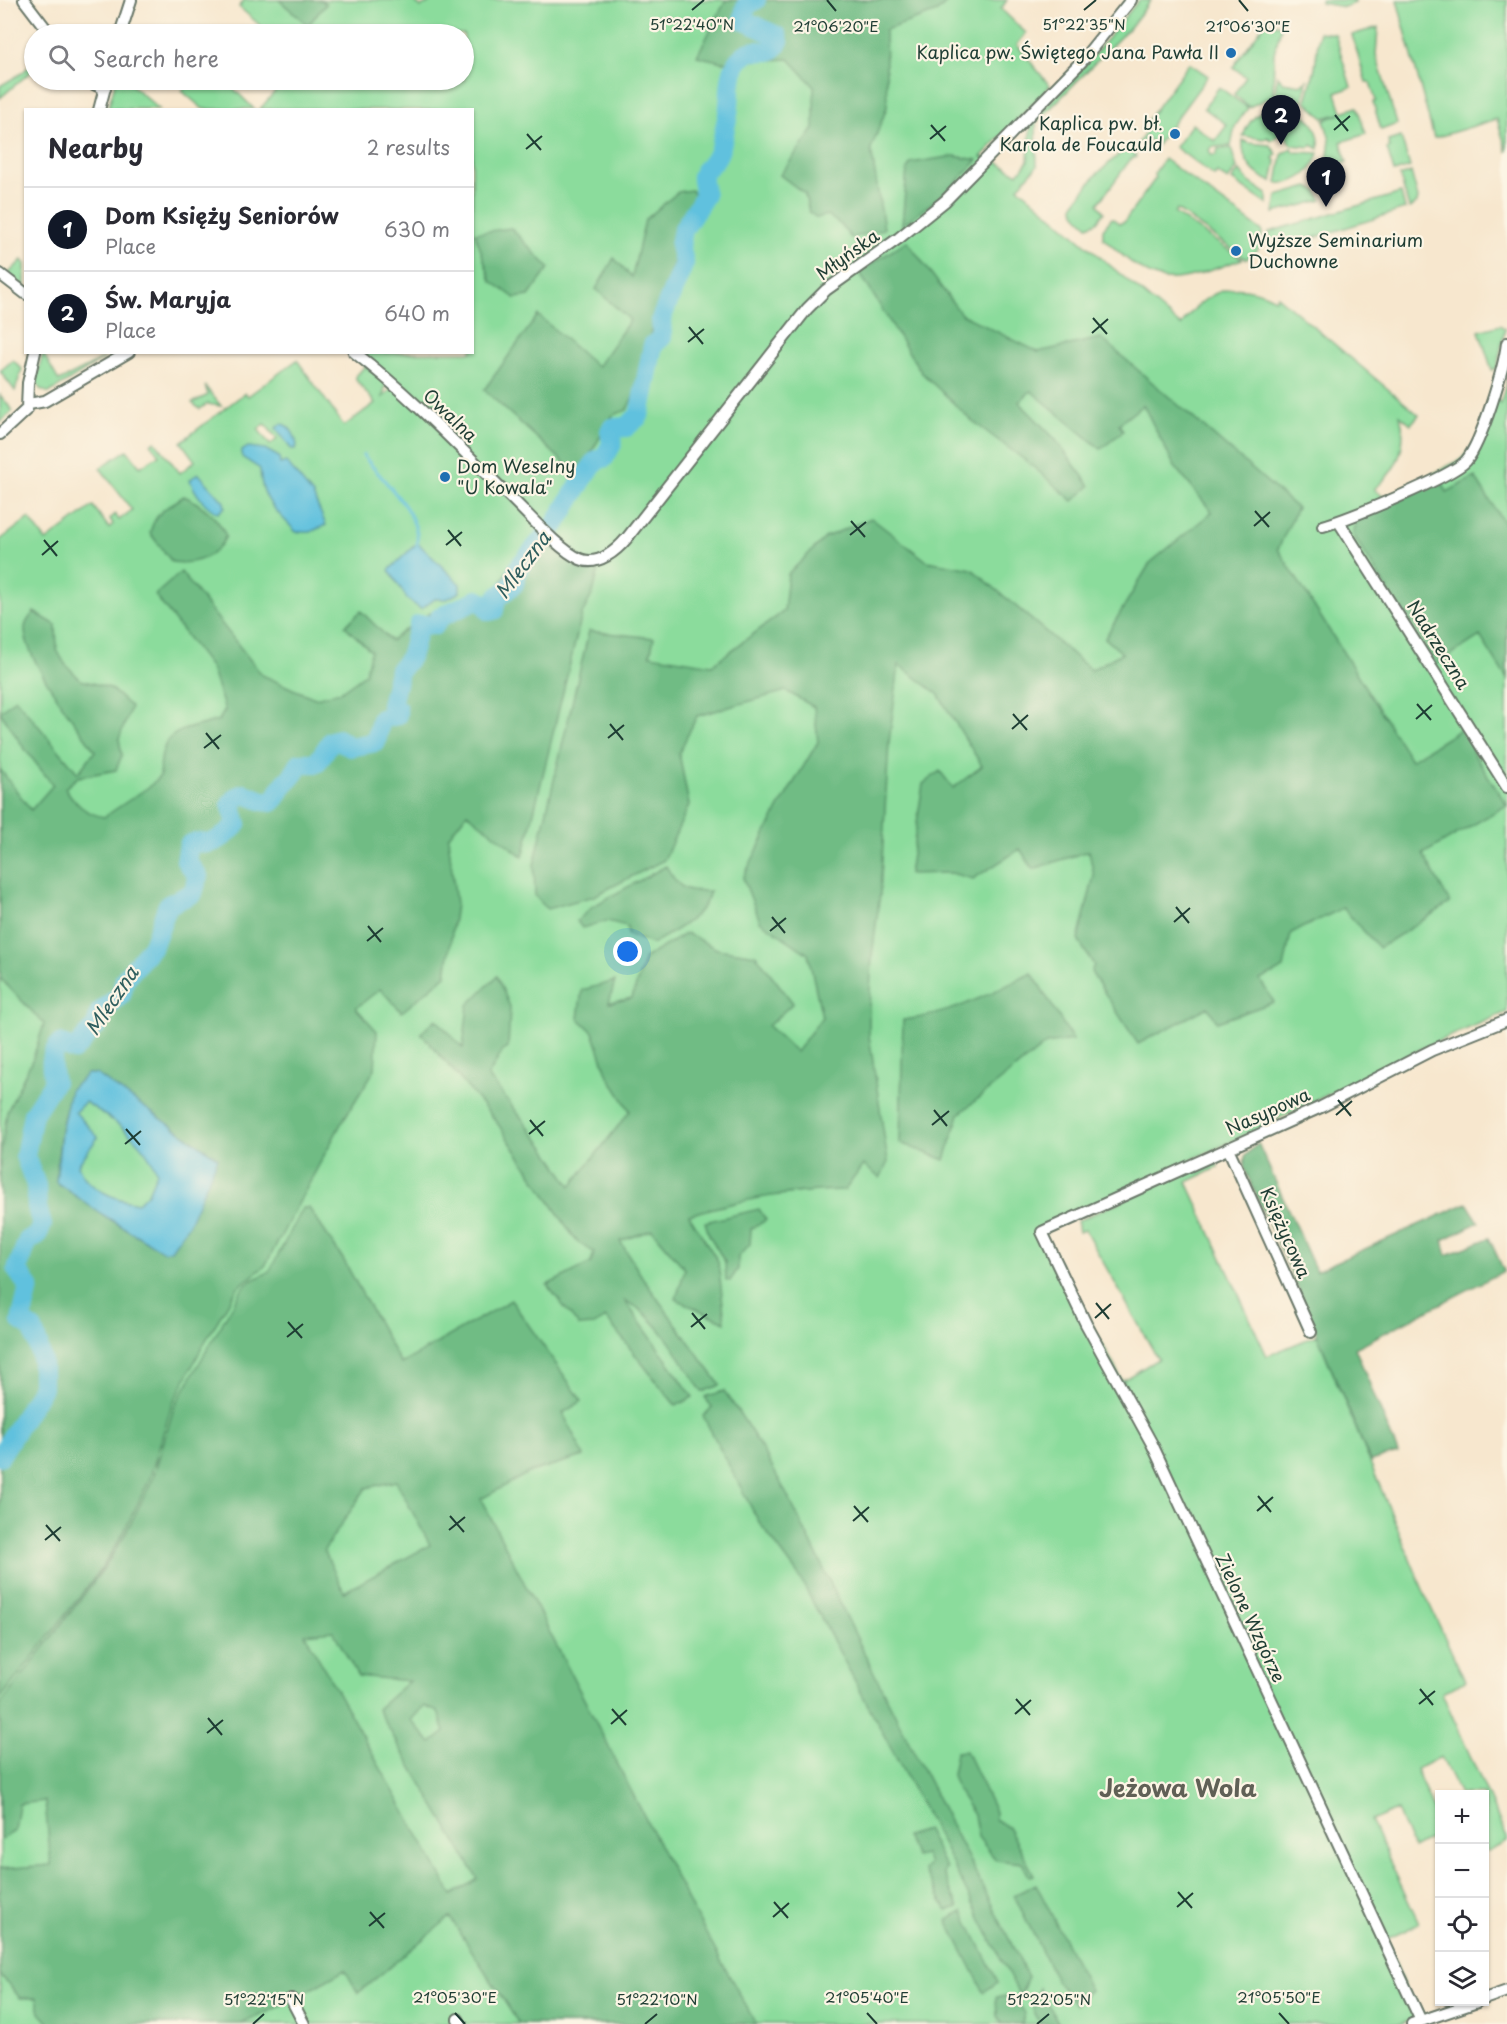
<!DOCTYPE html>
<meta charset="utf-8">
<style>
:root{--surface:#fff;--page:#f2f2f3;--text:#2b2b33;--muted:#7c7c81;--line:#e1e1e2;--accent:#111827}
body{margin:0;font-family:"Playpen Sans",sans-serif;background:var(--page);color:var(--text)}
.controls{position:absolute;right:18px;bottom:18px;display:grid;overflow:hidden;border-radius:0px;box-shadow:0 2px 4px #0004}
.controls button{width:54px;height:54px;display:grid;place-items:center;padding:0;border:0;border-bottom:2px solid var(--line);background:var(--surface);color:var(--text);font:30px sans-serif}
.you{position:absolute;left:628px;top:952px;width:21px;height:21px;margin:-15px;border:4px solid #fff;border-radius:50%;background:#1a73e8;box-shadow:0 0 0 9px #1a73e833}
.badge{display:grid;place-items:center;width:39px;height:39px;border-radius:50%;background:var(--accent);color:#fff;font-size:20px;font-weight:700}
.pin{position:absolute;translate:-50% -50px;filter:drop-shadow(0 2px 3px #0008)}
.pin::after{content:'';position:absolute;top:32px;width:21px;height:18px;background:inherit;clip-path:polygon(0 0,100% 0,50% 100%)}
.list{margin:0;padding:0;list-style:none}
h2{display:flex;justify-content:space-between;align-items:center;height:78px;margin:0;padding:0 24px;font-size:26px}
h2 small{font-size:20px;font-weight:400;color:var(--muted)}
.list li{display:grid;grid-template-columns:39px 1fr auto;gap:18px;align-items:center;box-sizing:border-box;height:84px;padding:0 24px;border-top:2px solid var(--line)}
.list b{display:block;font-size:22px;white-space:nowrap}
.list p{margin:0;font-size:20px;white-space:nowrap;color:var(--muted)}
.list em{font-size:20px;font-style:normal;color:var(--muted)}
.icon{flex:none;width:33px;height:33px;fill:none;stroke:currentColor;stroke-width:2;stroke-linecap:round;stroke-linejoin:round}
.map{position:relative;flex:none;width:1507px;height:2024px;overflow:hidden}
.search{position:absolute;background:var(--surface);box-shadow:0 2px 4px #0004;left:24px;top:24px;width:450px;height:66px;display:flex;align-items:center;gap:15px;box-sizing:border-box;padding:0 21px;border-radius:33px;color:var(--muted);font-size:22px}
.panel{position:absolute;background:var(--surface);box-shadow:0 2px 4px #0004;left:24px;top:108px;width:450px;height:246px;border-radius:0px}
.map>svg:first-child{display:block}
</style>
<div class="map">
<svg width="1507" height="2024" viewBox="0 0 1507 2024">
<rect width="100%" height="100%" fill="#fcf5e5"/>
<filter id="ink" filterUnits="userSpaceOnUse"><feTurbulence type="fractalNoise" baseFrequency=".0167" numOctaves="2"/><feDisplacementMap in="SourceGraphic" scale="12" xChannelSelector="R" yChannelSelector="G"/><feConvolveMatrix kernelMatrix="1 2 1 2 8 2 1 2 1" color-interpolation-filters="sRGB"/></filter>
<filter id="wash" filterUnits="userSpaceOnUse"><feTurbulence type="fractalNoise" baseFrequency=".008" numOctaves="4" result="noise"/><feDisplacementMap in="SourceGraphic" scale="24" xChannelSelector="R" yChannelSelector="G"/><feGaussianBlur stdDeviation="1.35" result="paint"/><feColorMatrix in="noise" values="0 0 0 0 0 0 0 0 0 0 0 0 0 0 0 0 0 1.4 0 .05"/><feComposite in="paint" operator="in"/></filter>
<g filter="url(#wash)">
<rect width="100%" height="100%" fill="#f7e7ce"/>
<path fill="#8bdc9c" stroke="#558c68" stroke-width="1.5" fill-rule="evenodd" d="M244,0H279L308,25L326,4L321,0H412L421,7L435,0H1007L1001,9L1026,33L1017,45L1050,86L981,157L992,159L1018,174L1028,161L1031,121L1083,68L1139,0H1151L1132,25L1036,123L1037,166L1018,187L1181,326C1204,291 1234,277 1275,299L1277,296L1419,415L1411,424L1400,415C1408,445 1398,470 1374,489L1385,498L1462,459L1483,431L1496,398L1500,404L1507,381V1012L1427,1046L1235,1140L1040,1228L1150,1432L1123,1380L1158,1359L1085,1230L1079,1232L1077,1221L1215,1159L1218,1167L1187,1182L1267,1356L1317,1335L1426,1597L1465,1681L1442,1693L1507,1838V1842L1487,1852L1485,1846L1484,1794H1460L1441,1757L1416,1769L1439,1824V1834L1413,1848L1397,1810L1371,1821L1419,1924L1387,1939L1414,2015L1412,2020L1401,2024H0V540L29,518L46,541L93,506L109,528L113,524L110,519L115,514L119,520L132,510L100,468L127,450L140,467L159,455L151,444L155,441L180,473L195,461L181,442L245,393L248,396L297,360L344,426L375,403L356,380V376L365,366L386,383L383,397L392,388L351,353L472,352V110L260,109L285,80H464V34H270L239,7ZM265,424L277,439L270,445L258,429Z
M1321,0H1354L1355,3L1344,7L1321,3Z
M1397,0H1507V152L1497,119L1434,138Z
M1265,23L1282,25L1274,53L1273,96L1249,107L1234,94L1246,77L1233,67Z
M1378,27L1376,55L1397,124L1381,130L1373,102L1376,101L1370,82H1366L1352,35Z
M1319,32L1335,34L1351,87L1336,93L1342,112L1357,107L1366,134L1341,142L1347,162L1330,167L1327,163L1330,140L1324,120L1343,113L1323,118L1306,101L1315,68Z
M34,61V69L0,98V86L22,73Z
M1189,63L1208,76L1157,145L1146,138L1134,155L1136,157L1130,160L1098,204L1104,212L1097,222L1088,226C1081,219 1073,215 1074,204L1095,176L1126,148L1132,152L1146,132L1141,129Z
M1277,75L1283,82L1300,85L1307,80L1303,101L1291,96H1275Z
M116,80H126L159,109H108Z
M191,80L203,83L205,80H225L254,109H203L182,91Z
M1219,87L1248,108L1235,126L1231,146L1212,147L1209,150L1211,155H1216L1218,149L1231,148L1237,168L1228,180L1217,173L1214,176L1175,147L1192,124L1215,141L1227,125L1204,108Z
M1285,106L1281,112L1284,116L1280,134L1271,141L1268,137L1264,139L1243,136C1250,116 1264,106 1285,106Z
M1289,107C1308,113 1321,128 1319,149L1312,145L1310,147L1292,145L1285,135L1288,131L1286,128Z
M1401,137L1410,167L1394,172L1387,149L1390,148L1388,141Z
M1243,140L1248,143L1270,145L1277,154L1273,158L1276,162L1272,182C1254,175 1241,161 1243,140Z
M1291,148L1294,152L1319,153C1314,171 1297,185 1277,183L1282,155Z
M1164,159L1262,231C1262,245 1259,252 1246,259L1177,210L1174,213L1242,259C1222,266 1181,284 1160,278C1140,273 1119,252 1103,238V229L1112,218L1119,223L1124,222L1155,179L1154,174Z
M1239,170L1248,181L1267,194V204L1232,180Z
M1411,172L1418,198L1417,203L1409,208L1400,176Z
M1308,187L1316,190L1322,200L1274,213L1277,196Z
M1401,193L1405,209L1285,247L1276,248L1269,240V232Z
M22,260L25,264V287L8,274Z
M1500,325L1505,329L1497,368L1492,370L1479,331Z
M43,353L59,381L105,358L49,393L40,389L36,381Z
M13,360L22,369L15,391L0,371Z
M205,386L221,406L207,404L200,409L192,403L208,395Z
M0,395L13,411L0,422Z"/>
<path fill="#70bc84" stroke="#487c5c" stroke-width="1.5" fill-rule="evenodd" d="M279,0H321L326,4L308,25Z
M726,0H949L937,12L885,30L887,107L871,149L884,229L851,238L841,225L827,215L817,218L809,212L805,194L780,175L814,129V86L789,59L722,62L697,56Z
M954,156L978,160L949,190L902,225L907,169L911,163Z
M691,190L696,195L673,234L674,262L655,314L639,383L627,410L613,415L578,475L484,390L538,315L597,367L630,320L596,289L614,258L632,277L645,220L678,192Z
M511,228L549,268L529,296L515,298L491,281L475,233Z
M907,241L961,314L1038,352L1101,338L1297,508L1278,549L1411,760L1464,727L1473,753L1507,805L1423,854L1450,903L1379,948L1343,908L1291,933L1284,968L1260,980L1274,1002L1217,1022L1208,1007L1138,1044L1091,972L1094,965L1078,940L1094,876L1089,851L1033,869L1020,849L973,879L951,873L909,874L923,784L940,771L953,788L982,766L938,694L899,665L889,742L880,894L872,956L869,1009V1035L888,1162L880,1178L863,1165L845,1190C792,1190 739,1200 689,1215L718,1261L725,1322L676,1299L685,1269L652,1230L620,1241L644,1280L720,1385L702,1392C684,1364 656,1313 625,1301L693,1397L676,1406L606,1318L594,1325L579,1326L547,1285L591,1263L594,1252L577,1242L496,1121L421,1033L436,1019L463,1048L468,1005L497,976L510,1007L508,1048L502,1052L488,1076L544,1146L571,1186L630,1111L608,1076L593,1032L578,1018L582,990L615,981L609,1003L632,998L645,958L686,933L717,949L756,955L793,1003L768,1026L796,1052L822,1017L808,954L760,921L743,878L779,807L818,742L814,707L786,691L697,716L679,753L689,805L664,860L594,896L547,909L535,896L534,865L589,631L654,638L650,655L712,665L784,611L788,574L826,537L871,518L927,561L972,569L1091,670L1122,653L1105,638L1150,563L1212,512L1175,467L1143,405L1119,424L1123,431L1101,449L1031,391L1019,402L1055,439L1090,486L1073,501L1030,464L971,420L921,372L859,272Z
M1475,477L1507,528V679L1480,636L1435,665L1353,535L1356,521L1441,480L1447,492Z
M184,496C203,505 218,517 226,536C216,558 194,565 172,562L150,533C155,512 167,507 184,496Z
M536,536L582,571L596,570L598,572L593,593L582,614L523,857L467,813L448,837L456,904L446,975L402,1012L380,989L356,1008L377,1031L375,1069L342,1122L265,1266L238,1287L206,1340L171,1407L150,1478L124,1532L102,1568L0,1699V1159L7,1112L33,1058L44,1024L0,978V769L31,810L53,785L24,748L0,712L15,698L78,773L95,751C77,725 23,657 25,628C25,622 30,617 34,612L56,625L57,650L65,664L81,680L110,688L131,707L119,739L122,755L116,770L78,777L65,788C76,804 84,813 104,817L150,786L160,776C160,727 180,732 219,720L225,710L211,668L155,595L181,572L262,675L293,689L315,698L340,692L365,674L371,651L345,626L361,611L391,641C420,615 452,598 491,595L501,583L509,567ZM87,1074H96L218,1158L164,1252L100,1213L56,1182C59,1148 59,1097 87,1074Z
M666,866C679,889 684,892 710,891C705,916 673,932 652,944L628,935L627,926L607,921L582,928L577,921L593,906Z
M1032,973L1073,1040L1046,1044L959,1114L945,1160L900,1143L903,1020C951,1015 989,994 1032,973Z
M1258,1143L1316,1271L1467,1203L1479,1222L1443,1240L1447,1255L1489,1238L1504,1271L1355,1348L1398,1453L1370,1461L1305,1305L1244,1168L1245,1156Z
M303,1208H309L343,1259L401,1364L511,1300L582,1401L563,1413L584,1456L530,1472L481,1499L688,1901L756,2024H519L450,1917L358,1993L345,1970L280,2006L241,2024H50L40,2013L37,1998H20L0,1974V1869L51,1865L45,1801L19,1804L15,1831L0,1840V1705L104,1568L126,1533L153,1478L174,1407L242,1289L250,1281L269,1272ZM396,1481L430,1545L344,1592L324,1550L366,1488ZM333,1631L358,1676L409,1681L377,1709L478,1879L452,1895L305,1634ZM424,1706L438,1712L445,1732L431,1743L411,1720Z
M759,1209L766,1220L751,1229L750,1244L738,1257V1269L730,1281L726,1280L725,1262L709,1235L705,1222Z
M724,1391C778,1465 814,1551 855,1634C911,1749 971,1862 1028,1977L1020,1996L938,1836L797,1573L759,1522L703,1416L712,1408L705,1397Z
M966,1751L995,1812V1819L1009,1828L1034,1875L1029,1876L1022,1863L996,1860L978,1837L974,1815L957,1789L952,1775L956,1752Z
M927,1830L946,1869L943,1873L958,1907L947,1911L924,1870L929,1864L925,1855L916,1857L906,1836Z
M1036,1884L1090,1990L1075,2004L1056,1980L1014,1895Z
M963,1912L998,1982L984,1992L947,1920Z
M1039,1988L1059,2024H1041L1033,2010Z
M1013,1996L1024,2013L1022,2024H1002L997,2016L996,1997Z"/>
<path fill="#60c1de" stroke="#407f89" stroke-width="1.5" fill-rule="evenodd" d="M281,424C291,425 295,436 297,445L295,449H291L276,428Z
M248,447L265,449L279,457L280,464L286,462L313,495L326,525L310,532H296C276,510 261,501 260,469L242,457V451Z
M198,473L224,502L225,507L218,513C205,507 195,493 190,480Z
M415,545H420L425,550L460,584V592L447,599H435L421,609L408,600L389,570Z
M87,1074H96L218,1158L189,1224L171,1250L164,1252L100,1213L56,1182L61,1132L70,1090ZM85,1102C114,1120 144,1140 157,1172L148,1193L138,1203C115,1200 85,1188 78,1165L98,1137L75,1112Z"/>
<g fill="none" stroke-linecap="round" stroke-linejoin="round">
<path stroke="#60c1de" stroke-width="3" d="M363,455C380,478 422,514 417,545"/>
<path stroke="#60c1de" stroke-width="20" d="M0,1456L42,1388V1361L38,1345L33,1329L21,1321L29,1287L17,1270L28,1240L36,1237L42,1225L37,1207L36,1185L25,1156L33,1114L54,1082C51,1067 49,1055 60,1044L74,1050L96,1026L100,1012L121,995L125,979L153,945L168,905L193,893L198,876L186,861L189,845C197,841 201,843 208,843C220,842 229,831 237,824L231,804L238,796L245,794L263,801L272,802C279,796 280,788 286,782C293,776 296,772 300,763H317L331,741L338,739L350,747L376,742L381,719L397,715V709L391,705L399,671L410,657L419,625H435L440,617L477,600L486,605L489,611L494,610L496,599L514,584L518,568L555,525L584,477L597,460L604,458L612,444L610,431L612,428L626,427L639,416L653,345L662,337L661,319L684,263L680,245L683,230L705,195C699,170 701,177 715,159C722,150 724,130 727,119C732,101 726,70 742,57C758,42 769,62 779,41L777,36L743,20L746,6L756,0"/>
</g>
</g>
<g filter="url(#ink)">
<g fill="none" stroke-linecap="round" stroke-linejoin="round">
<defs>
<path id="minor" d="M24,0L50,34
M120,34L131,0
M85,80L105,89
M99,110L107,80
M0,274L26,294
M354,352C410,395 458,446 508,495C526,512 559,550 580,559C598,567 617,550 627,538L807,309L826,290L899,238L945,201L1081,62L1131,0
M29,404L45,401L129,352
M0,434L27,409L28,383L35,352
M1339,522L1507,787
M1323,526C1348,519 1451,477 1466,461C1482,442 1504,368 1507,343
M1228,1148L1311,1332
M291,1999L304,2024
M1484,1999L1507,1991
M458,2019L461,2024
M1421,2021L1152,1444L1086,1324L1042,1232L1321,1107L1432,1050L1507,1020
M1412,2024L1477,2002"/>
</defs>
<use href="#minor" stroke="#6b786a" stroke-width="14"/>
<use href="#minor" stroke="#fff" stroke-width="10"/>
</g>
</g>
<path fill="none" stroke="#1f3d34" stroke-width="2" d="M827,0L836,11M1239,0L1248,11M692,10L704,0M1084,10L1096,0M1335,115L1348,131M931,125L945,141M1334,130L1350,116M527,134L541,150M930,139L946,126M526,149L542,136M1093,318L1107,334M689,327L703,344M1092,333L1108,319M688,342L704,329M1255,511L1269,527M851,521L865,537M1254,526L1270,512M448,530L461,546M850,535L866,522M44,540L57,556M446,545L462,532M42,555L58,541M1417,704L1431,720M1013,714L1027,730M1416,719L1432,705M610,724L623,740M1012,729L1028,715M206,733L219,749M608,738L624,725M204,748L221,735M1176,907L1189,923M772,917L785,933M1174,922L1190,908M368,926L381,942M770,931L786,918M367,941L383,928M1338,1100L1351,1116M934,1110L947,1126M1336,1115L1352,1101M530,1120L543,1136M932,1125L949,1111M126,1129L140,1145M529,1134L545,1121M125,1144L141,1131M1096,1303L1109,1319M692,1313L705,1329M1095,1318L1111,1304M288,1322L302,1338M691,1327L707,1314M287,1337L303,1324M1258,1496L1271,1512M854,1506L868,1522M1257,1511L1273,1497M450,1516L464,1532M853,1521L869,1507M46,1525L60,1541M449,1530L465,1517M45,1540L61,1527M1420,1689L1433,1705M1016,1699L1030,1715M1419,1704L1435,1691M612,1709L626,1725M1015,1714L1031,1700M208,1718L222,1735M611,1724L627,1710M207,1733L223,1720M1178,1892L1192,1908M774,1902L788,1918M1177,1907L1193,1893M370,1912L384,1928M773,1917L789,1903M369,1926L385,1913M455,2013L465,2024M867,2013L877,2024M1279,2013L1289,2024M253,2024L264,2014M645,2024L657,2014M1037,2024L1049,2014"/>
<g fill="#1f6fb2" stroke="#fcf5e5" stroke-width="2">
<circle cx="1231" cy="53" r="6"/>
<circle cx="1175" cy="134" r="6"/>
<circle cx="1236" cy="251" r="6"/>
<circle cx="445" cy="477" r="6"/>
</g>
<g text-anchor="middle" stroke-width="4.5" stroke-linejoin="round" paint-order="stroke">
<g font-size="18" fill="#1f3d34" stroke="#fcf5e5" text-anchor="end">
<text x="1219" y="59">Kaplica pw. Świętego Jana Pawła II</text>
<text x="1163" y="130">Kaplica pw. bł.<tspan x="1163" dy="21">Karola de Foucauld</tspan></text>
<text x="1248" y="247" text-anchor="start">Wyższe Seminarium<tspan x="1248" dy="21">Duchowne</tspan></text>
<text x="457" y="473" text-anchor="start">Dom Weselny<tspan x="457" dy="21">"U Kowala"</tspan></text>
</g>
<g font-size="18" fill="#1f3d34" stroke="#fcf5e5">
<text transform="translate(848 255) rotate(-36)" y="6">Młyńska</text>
<text transform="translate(450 416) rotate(44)" y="6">Owalna</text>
<text transform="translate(1438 645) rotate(58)" y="6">Nadrzeczna</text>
<text transform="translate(1268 1112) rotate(-24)" y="6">Nasypowa</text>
<text transform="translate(1285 1233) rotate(66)" y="6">Księżycowa</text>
<text transform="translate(1250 1618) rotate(65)" y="6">Zielone Wzgórze</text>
</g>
<g font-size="20" font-style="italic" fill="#2f5e5e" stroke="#fcf5e5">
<text transform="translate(523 565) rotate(-53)" y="7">Mleczna</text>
<text transform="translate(112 1001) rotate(-56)" y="7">Mleczna</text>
</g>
<g font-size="24" font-weight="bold" fill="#606056" stroke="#fcf5e5">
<text x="1178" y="1797">Jeżowa Wola</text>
</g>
</g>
<g font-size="15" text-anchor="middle" fill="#1f3d34" stroke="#fcf5e5" stroke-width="4.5" stroke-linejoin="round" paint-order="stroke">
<text x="692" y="30">51°22'40"N</text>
<text x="1084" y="30">51°22'35"N</text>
<text x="836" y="32">21°06'20"E</text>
<text x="1248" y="32">21°06'30"E</text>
<text x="455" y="2003">21°05'30"E</text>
<text x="867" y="2003">21°05'40"E</text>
<text x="1279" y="2003">21°05'50"E</text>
<text x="264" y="2005">51°22'15"N</text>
<text x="657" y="2005">51°22'10"N</text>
<text x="1049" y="2005">51°22'05"N</text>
</g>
</svg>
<div class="controls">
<button>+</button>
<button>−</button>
<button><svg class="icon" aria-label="locate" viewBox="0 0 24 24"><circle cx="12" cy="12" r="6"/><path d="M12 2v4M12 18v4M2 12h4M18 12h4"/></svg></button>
<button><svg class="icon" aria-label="layers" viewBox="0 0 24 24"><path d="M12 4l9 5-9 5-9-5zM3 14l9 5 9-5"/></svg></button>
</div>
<div class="you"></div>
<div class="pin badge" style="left:1326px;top:207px">1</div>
<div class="pin badge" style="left:1281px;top:145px">2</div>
<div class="search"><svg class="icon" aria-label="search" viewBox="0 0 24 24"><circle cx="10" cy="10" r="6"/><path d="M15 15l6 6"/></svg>Search here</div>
<section class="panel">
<h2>Nearby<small>2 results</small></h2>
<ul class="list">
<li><span class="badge">1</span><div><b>Dom Księży Seniorów</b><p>Place</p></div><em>630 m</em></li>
<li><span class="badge">2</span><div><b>Św. Maryja</b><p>Place</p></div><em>640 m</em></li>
</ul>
</section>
</div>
